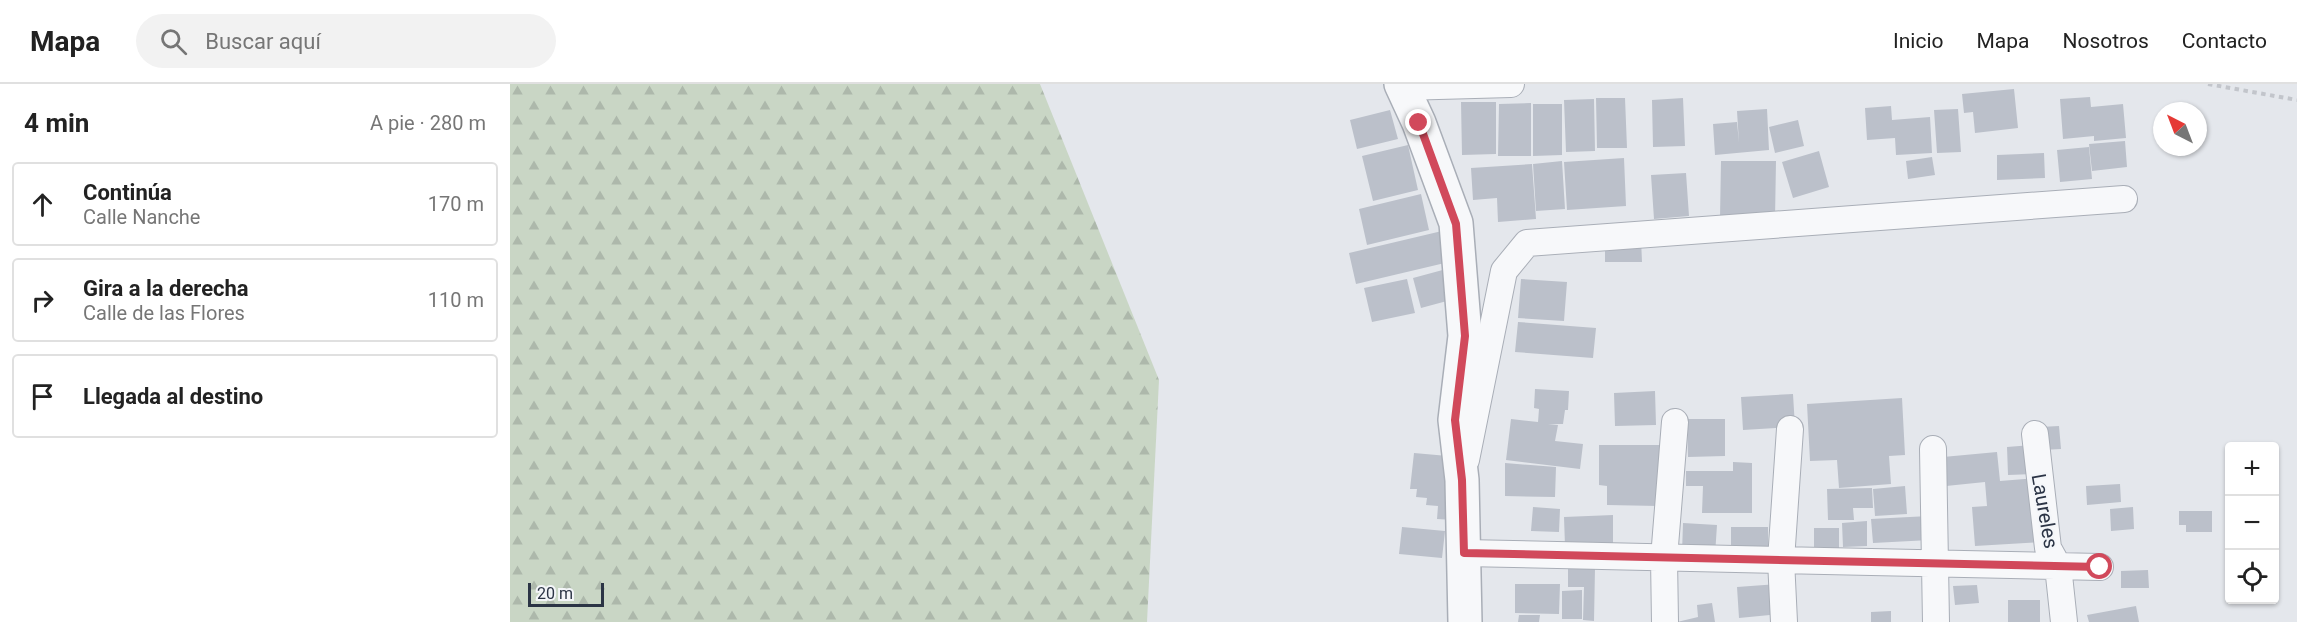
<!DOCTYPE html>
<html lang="es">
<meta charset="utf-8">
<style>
:root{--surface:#fff;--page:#f2f2f2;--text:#222;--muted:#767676;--line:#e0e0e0}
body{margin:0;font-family:Roboto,sans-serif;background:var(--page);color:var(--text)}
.controls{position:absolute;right:18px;bottom:18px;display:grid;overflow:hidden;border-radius:6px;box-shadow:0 2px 4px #0004}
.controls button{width:54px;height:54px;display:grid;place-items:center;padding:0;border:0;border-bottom:2px solid var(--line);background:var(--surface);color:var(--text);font:30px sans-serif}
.compass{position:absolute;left:1643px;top:18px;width:54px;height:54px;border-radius:50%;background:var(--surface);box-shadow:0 2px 4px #0004;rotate:318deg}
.scale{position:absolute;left:18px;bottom:15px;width:76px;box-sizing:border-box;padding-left:6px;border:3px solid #2b3445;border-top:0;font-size:16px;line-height:21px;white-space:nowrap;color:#2b3445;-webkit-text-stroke:4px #f4f6f9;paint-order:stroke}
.stop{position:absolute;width:18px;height:18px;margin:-14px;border:4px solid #d1495b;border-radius:50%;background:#fff}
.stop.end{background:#d1495b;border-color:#fff;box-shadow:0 2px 6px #0008}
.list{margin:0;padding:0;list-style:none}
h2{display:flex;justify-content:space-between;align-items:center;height:78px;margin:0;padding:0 24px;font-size:26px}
h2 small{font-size:20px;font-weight:400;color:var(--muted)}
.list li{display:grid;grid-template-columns:39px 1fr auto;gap:18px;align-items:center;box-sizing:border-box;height:84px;margin:0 12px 12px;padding:0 12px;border:2px solid var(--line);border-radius:6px}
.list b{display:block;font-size:22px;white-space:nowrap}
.list p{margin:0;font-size:20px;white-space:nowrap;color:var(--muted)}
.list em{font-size:20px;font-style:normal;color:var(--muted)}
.icon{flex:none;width:33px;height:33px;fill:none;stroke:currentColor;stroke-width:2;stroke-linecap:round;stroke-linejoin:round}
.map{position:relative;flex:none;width:1787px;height:538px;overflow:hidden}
header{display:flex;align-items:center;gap:36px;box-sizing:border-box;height:84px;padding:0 30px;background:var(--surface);border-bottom:2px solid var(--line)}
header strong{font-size:28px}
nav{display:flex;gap:33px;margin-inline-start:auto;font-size:21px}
.search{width:420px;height:54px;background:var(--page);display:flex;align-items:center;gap:15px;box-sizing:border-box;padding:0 21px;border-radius:33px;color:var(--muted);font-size:22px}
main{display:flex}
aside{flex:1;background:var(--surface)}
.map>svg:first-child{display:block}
</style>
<header>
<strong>Mapa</strong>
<div class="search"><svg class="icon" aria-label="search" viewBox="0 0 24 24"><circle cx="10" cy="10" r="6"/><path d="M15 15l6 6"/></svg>Buscar aquí</div>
<nav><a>Inicio</a><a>Mapa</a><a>Nosotros</a><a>Contacto</a></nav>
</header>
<main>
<aside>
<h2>4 min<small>A pie · 280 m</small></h2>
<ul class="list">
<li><svg class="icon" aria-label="ahead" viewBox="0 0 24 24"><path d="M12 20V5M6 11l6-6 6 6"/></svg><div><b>Continúa</b><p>Calle Nanche</p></div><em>170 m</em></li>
<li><svg class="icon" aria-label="right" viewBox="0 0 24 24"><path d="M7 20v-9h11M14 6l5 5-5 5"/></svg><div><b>Gira a la derecha</b><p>Calle de las Flores</p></div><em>110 m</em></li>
<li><svg class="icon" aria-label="arrive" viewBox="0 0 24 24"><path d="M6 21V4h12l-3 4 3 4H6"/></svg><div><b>Llegada al destino</b></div></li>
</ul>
</aside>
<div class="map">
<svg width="1787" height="538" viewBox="0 0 1787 538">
<defs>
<pattern id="forest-firs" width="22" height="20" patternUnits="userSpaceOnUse" patternTransform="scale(1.5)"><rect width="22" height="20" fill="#c9d6c5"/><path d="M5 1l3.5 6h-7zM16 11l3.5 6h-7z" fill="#adb8ab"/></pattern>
</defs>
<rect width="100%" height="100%" fill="#e4e7ec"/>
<path fill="url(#forest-firs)" d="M0,0H530L649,296L637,538H0Z"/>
<path fill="#bbc0ca" d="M1504,5L1508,44L1465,49L1463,28L1454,29L1452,10Z
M1580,13L1581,23L1613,20L1616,54L1584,57V52L1553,55L1550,15Z
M1086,14H1115L1117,64H1087Z
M1173,14L1175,62L1143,63L1142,16Z
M1084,15L1085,67L1056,68L1054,16Z
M951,18H986V70L952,71Z
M1021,19V72H988L989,20Z
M1023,20H1052V71L1023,72Z
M1381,22L1382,36L1420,33L1422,69L1386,71L1385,54L1357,56L1355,24Z
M1257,25L1259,66L1205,71L1203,40L1227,38L1229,59L1227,27Z
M1448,25L1451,68L1427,69L1424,26Z
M880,26L888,55L847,65L840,36Z
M1288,36L1294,62L1265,69L1259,43Z
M1615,57L1617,83L1582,87L1579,60Z
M898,61L908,106L863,117L852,72Z
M1579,63L1582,95L1550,98L1547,66Z
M1309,67L1319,103L1283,114L1272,78Z
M1534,69L1535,94L1487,96V71Z
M1422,73L1425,91L1398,95L1396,77Z
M1114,74L1116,122L1057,126L1054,78Z
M1052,77L1055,125L1026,127L1023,80Z
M1211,77H1266L1265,135L1210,134Z
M1022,80L1026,135L988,138L987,114L963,116L961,84Z
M1176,89L1179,132L1144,135L1141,91Z
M911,110L919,146L857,161L849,125Z
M932,147L939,178L846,200L839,169Z
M1131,155L1132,178H1095V156Z
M940,184L948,214L911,224L903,194Z
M897,195L905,229L862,238L854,204Z
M1011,195L1057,198L1054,237L1008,234Z
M1008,238L1086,244L1083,274L1005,268Z
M1025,305L1059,307L1058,326H1055L1053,340H1038L1048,341L1045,357L1073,360L1070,385L996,376L1001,335L1028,338L1029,325L1024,324Z
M1145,307L1146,341L1105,342L1104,309Z
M1283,310L1285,343L1233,346L1231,313Z
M1392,314L1395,371L1379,372L1381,400L1329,404L1327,376L1300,377L1297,320Z
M1177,335H1215V372L1178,373Z
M1549,342L1551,365L1532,366L1530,343Z
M1089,361H1150L1149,422L1097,421V402L1089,401Z
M1522,361L1524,390L1498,391L1497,363Z
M1487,368L1490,397L1528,394L1532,458L1465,462L1462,423L1477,422L1475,398L1436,402L1433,373Z
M904,369L949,373L943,436L927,435L928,422L916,421L917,414L906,413L907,405H900Z
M1223,378L1242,379V429H1192L1193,402H1176V387H1223Z
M995,379L1046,383L1045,413L995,412Z
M1610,400L1611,418L1577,421L1576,402Z
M1395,402L1397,430L1365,432L1363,405Z
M1362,404L1363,424H1343L1344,436H1318L1317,405Z
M1023,423L1050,425L1049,448L1021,447Z
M1623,423L1624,445L1601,447L1600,425Z
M1669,427H1702V448H1676V441H1669Z
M1103,431V460L1055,462L1054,433Z
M1419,432L1420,456L1363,459L1361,435Z
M1357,437V462L1333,463L1332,439Z
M1173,439L1207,441L1205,471L1172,469Z
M892,443L935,447L932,474L889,470Z
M1221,443H1258V472L1221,471Z
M1304,444H1329V467L1304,466Z
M1058,484H1085L1084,537L1073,536L1074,503H1058Z
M1638,486L1639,504H1611V487Z
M1005,500H1050L1049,530L1005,529Z
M1268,500L1270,530L1229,534L1227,503Z
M1467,501L1469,519L1445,521L1443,502Z
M1072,506V535H1052V507Z
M1498,516H1530V538H1498Z
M1202,519L1205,538H1167L1188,533L1187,521Z
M1626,522L1629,538H1579L1577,531Z
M1381,527V538H1361V528Z
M1009,531H1030L1029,538H1008Z"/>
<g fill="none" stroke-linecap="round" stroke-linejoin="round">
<defs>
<path id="minor" d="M892,3L1001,0
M1525,350L1538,464L1548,482L1554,538
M1423,365L1426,538
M956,376L994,187L1017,159L1614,115
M954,469L1590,483
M1155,538L1154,474L1165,338
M1274,538L1271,476L1280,345"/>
<path id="tertiary" d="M891,0L909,39L946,139L955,252L945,336L952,396L955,538"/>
</defs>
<use href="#minor" stroke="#a9aeb7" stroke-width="28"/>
<use href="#tertiary" stroke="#a9aeb7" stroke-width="36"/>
<path stroke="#c2c5cb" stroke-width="4" stroke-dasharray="4.5 4.5" stroke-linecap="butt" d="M1698,0L1787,16"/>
<use href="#minor" stroke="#f7f8fa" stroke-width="26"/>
<use href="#tertiary" stroke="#f7f8fa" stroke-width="33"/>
</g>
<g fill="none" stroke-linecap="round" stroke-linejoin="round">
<path stroke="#d1495b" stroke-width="8" d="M909,39L946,140L955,252L945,336L952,396L954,469L1590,483"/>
</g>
<g text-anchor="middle" stroke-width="4.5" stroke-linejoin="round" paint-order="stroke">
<g font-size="20" fill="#2b3445" stroke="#f4f6f9">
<text transform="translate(1535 427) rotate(80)" y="7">Laureles</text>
</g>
</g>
</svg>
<div class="controls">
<button>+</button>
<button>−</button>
<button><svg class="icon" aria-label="locate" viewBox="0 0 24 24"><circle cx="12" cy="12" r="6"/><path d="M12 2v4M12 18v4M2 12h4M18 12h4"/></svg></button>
</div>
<svg class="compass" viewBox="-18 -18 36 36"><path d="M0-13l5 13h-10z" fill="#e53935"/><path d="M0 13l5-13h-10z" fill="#767676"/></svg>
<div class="scale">20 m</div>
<div class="stop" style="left:1590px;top:483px"></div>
<div class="stop end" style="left:909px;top:39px"></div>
</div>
</main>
